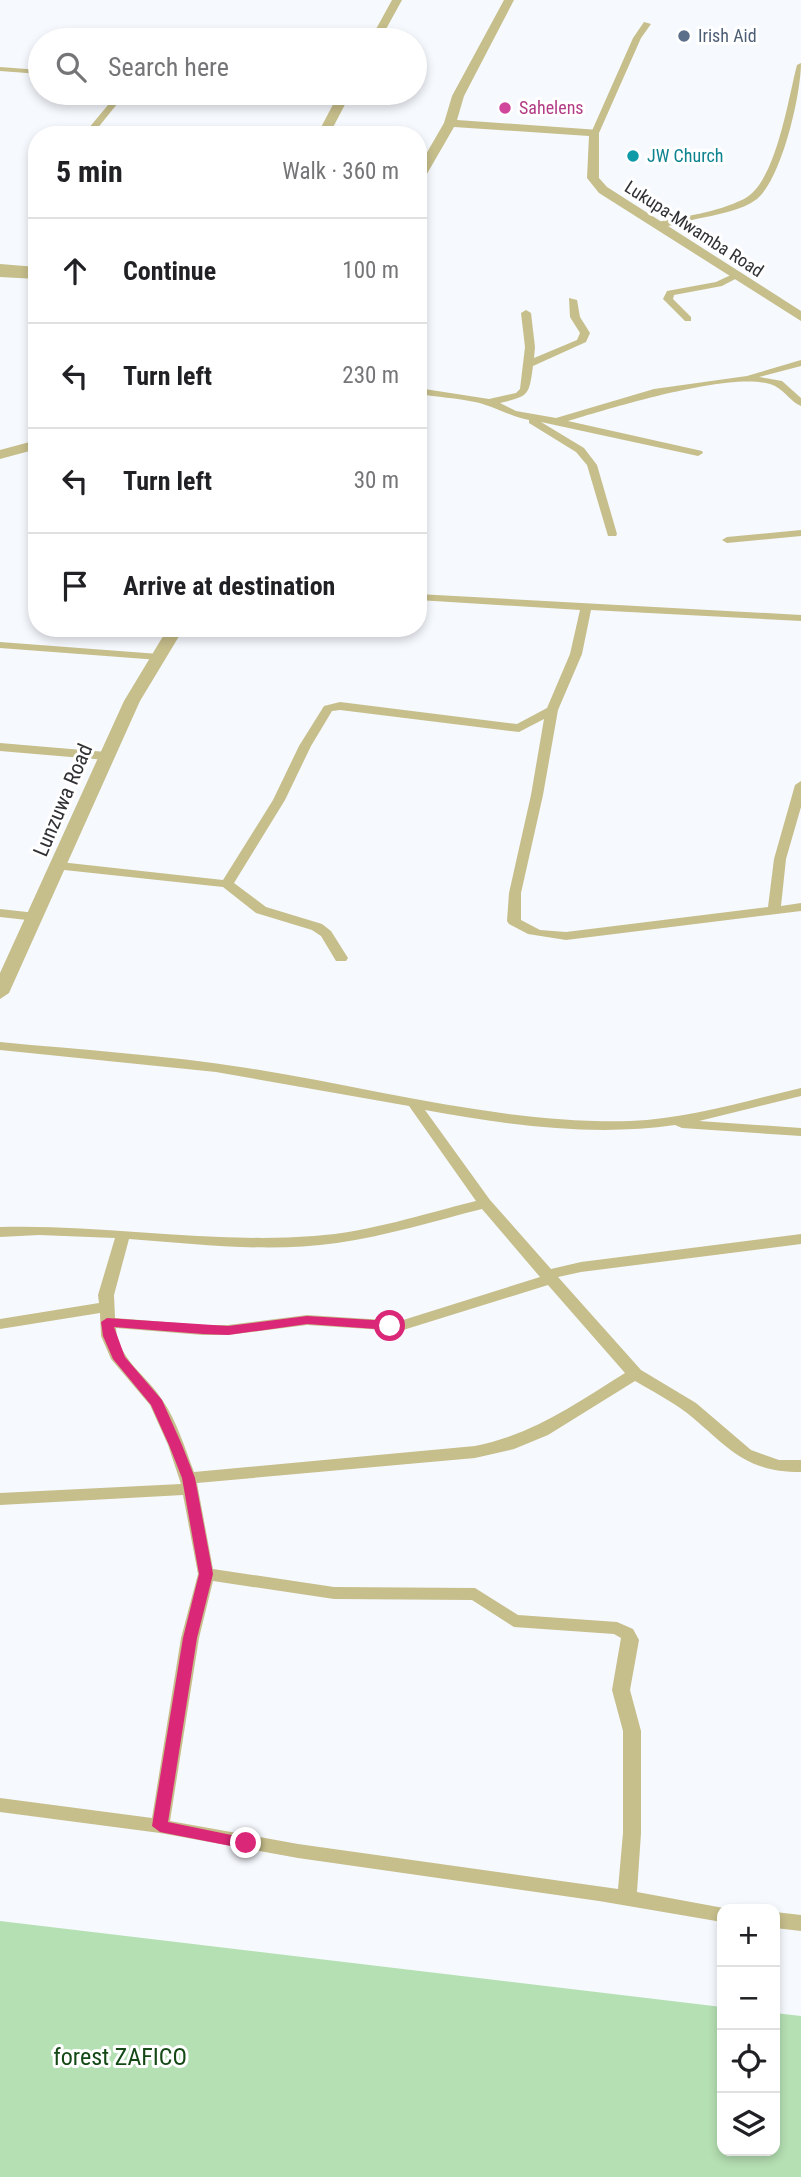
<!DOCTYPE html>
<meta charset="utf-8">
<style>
:root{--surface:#fff;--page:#f2f2f2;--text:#202124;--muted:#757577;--line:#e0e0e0}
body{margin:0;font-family:"Roboto Condensed",sans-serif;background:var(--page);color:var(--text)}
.controls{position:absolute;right:21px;bottom:21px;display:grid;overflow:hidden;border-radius:14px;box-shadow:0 4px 10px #0003}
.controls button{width:63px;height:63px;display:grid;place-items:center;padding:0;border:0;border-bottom:2px solid var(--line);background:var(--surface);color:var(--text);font:35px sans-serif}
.stop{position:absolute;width:21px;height:21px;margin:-16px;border:5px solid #db2777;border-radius:50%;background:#fff}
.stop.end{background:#db2777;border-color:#fff;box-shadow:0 2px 7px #0008}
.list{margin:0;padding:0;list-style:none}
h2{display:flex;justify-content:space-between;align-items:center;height:91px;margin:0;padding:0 28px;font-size:30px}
h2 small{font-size:23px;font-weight:400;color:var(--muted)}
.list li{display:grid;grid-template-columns:46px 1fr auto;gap:21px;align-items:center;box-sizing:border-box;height:105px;padding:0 28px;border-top:2px solid var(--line)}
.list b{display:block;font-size:26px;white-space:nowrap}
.list em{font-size:23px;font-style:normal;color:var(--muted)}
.icon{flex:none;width:38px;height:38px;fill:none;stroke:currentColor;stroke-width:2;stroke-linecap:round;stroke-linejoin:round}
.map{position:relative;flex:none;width:801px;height:2177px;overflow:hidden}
.search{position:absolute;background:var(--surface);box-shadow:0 4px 10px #0003;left:28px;top:28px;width:399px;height:77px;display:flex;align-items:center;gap:18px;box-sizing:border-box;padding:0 24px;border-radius:38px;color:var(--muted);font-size:26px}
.panel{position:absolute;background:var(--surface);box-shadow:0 4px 10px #0003;left:28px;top:126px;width:399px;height:511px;border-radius:28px}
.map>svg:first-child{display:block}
</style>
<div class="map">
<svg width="801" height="2177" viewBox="0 0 801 2177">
<rect width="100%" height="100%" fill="#f6f9fe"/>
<path fill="#b5e0b3" d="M0,1921L722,2007V2151H775V2013L801,2016V2177H0Z"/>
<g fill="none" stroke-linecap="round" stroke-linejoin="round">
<path fill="#c6be8b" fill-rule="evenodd" d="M644,22L651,24L641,38L599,133L592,135L591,133L633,38Z
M801,63C801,94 782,178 757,199C741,211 715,215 696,219C683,222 667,228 654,227V223C683,216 716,213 744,199C776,183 788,99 797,65Z
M0,67L40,70V74L0,71Z
M118,93H126L92,135H83Z
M0,264L37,267V273L0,270Z
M733,274L741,276L722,286L674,295L673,299L691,317V321H685L663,299L667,291L716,282Z
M569,298L577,300L580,317L590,333L586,342L533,366C529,396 529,396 500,403L516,411L556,418L654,389L747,376L801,360V366L759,377L782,381L801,398V406C791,402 785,391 775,386C739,368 608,409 568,421L702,451L703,453L698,456L541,422L584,448L597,465L617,534L616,536H608L587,465L576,452L529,423V420C509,416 494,406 475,402C457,398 437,397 418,394V388L489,399L516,393L520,389L525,347L521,313L526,310L531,313L535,347L534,358L577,340L580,333L570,317Z
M801,530V536L727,543L722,540L727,537Z
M418,594L801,615V621L591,610L582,654L558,710L543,795L521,893V920L540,930L566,932L768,907L774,859L795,785L801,781V807L786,859L781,906L801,903V911L566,940L528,934L509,924L507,921L509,893L531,795L544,719L519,732L340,710L332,711L311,746L285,800L234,883L266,907L322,924L331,931L348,958L346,961H336L321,936L312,930L256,913L223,887L55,869L54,866L60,862L223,880L273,800L299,746L324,706L340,702L517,724L547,708L570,654L580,610L418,600Z
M0,642L159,654L165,657L159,660L0,648Z
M0,743L106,752L112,756L106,760L0,751Z
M0,909L36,913L43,917L36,921L0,917Z
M0,1042C82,1050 166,1055 247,1068C374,1088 500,1124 630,1121C688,1119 745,1101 801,1088V1096L699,1121L801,1128V1136L682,1128L675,1125C593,1137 507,1125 425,1110L490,1200L551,1269L581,1262L801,1234V1244L581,1272L558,1277L641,1370L696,1403L751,1450L779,1460H801V1472C743,1472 728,1446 687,1413C671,1401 652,1391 635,1381L548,1435L514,1449L475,1458L197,1483L213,1569L334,1587L475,1588L518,1615L617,1622L633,1629L639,1640L630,1690L641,1731V1833L637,1892L729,1909H722V1922L599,1901L298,1858L160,1833L0,1812V1798L152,1818L181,1638L198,1574L183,1495L0,1505V1493L181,1484L168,1445L150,1405L111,1359L101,1336L100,1313L0,1329V1319L99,1303L98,1295L115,1238L39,1235L0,1237V1227C105,1224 210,1244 314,1236C370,1232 423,1214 476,1201L409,1106L216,1072L0,1050ZM482,1209L540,1277L400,1321L307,1315L228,1325H203L115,1318L114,1295L129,1239C198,1244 268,1253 337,1243C386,1236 434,1221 482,1209ZM548,1285L625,1373C575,1404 534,1434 475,1446L194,1472C185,1448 177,1422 163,1401C148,1376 118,1360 116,1328L203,1335H228L307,1325L400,1331ZM213,1581L334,1599L472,1600L514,1627L614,1634L621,1638L612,1690L623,1731V1833L618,1889L298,1844L170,1821L199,1638Z
M775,1912L801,1915V1931L775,1928Z"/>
<path fill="#c6be8b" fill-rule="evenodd" d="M392,0H402L380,40H370Z
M504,0H514L464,96L457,120L599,130V178L607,187L801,311V321L599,193L587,178L589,136L454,127L424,179L418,183V168L444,123L452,96Z
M339,93H351L329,135H317Z
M0,269L37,271V279L0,277Z
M37,440V449L0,459V450Z
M168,628H184L140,701L9,993L0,999V973L124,701Z"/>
</g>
<path fill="#db2777" d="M307,1316L390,1321L396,1326L390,1330L307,1324L228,1335L203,1334L114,1327L125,1357L162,1400L182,1445L195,1478L213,1574L197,1638L168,1822L251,1839V1847L246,1849L160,1832L152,1826L183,1638L199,1574L182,1478L169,1445L151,1405L113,1359L103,1336L101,1322L107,1318L228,1326Z"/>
<circle fill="#5c6f8a" stroke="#fff" stroke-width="2.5" cx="684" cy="36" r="7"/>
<circle fill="#d1479c" stroke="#fff" stroke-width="2.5" cx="505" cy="108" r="7"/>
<circle fill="#0f9aa8" stroke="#fff" stroke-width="2.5" cx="633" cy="156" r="7"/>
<g text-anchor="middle" stroke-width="6" stroke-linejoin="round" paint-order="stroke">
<g font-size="18" fill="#4e5e75" stroke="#fff" text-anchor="start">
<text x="698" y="42">Irish Aid</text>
</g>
<g font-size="18" fill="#b23c85" stroke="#fff" text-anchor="start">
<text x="519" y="114">Sahelens</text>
</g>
<g font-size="18" fill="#0d838f" stroke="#fff" text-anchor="start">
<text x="647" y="162">JW Church</text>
</g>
<g font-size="18" fill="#2f3134" stroke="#fff">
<text transform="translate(694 229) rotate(33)" y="6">Lukupa-Mwamba Road</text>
</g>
<g font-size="21" fill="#2f3134" stroke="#fff">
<text transform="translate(63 800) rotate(-67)" y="7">Lunzuwa Road</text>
</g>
<g font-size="24" fill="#144815" stroke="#fff">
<text x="120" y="2065">forest ZAFICO</text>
</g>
</g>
</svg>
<div class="controls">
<button>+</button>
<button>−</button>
<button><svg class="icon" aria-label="locate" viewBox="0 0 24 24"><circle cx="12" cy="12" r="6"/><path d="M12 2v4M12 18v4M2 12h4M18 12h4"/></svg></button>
<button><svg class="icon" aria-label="layers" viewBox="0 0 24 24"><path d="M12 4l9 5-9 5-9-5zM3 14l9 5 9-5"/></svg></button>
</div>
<div class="stop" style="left:390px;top:1326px"></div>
<div class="stop end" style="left:246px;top:1843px"></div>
<div class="search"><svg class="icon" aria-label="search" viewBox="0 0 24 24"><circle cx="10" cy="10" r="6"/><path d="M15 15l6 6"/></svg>Search here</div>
<section class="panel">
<h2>5 min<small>Walk · 360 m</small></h2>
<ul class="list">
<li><svg class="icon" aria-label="ahead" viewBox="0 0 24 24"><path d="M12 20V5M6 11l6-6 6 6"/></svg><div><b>Continue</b></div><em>100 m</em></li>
<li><svg class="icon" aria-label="left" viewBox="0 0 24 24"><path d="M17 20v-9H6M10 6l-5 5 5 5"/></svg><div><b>Turn left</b></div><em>230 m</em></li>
<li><svg class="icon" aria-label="left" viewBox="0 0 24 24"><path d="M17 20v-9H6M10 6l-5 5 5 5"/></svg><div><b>Turn left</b></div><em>30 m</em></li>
<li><svg class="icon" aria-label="arrive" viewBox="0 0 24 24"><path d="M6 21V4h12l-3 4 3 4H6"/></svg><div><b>Arrive at destination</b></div></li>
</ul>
</section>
</div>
